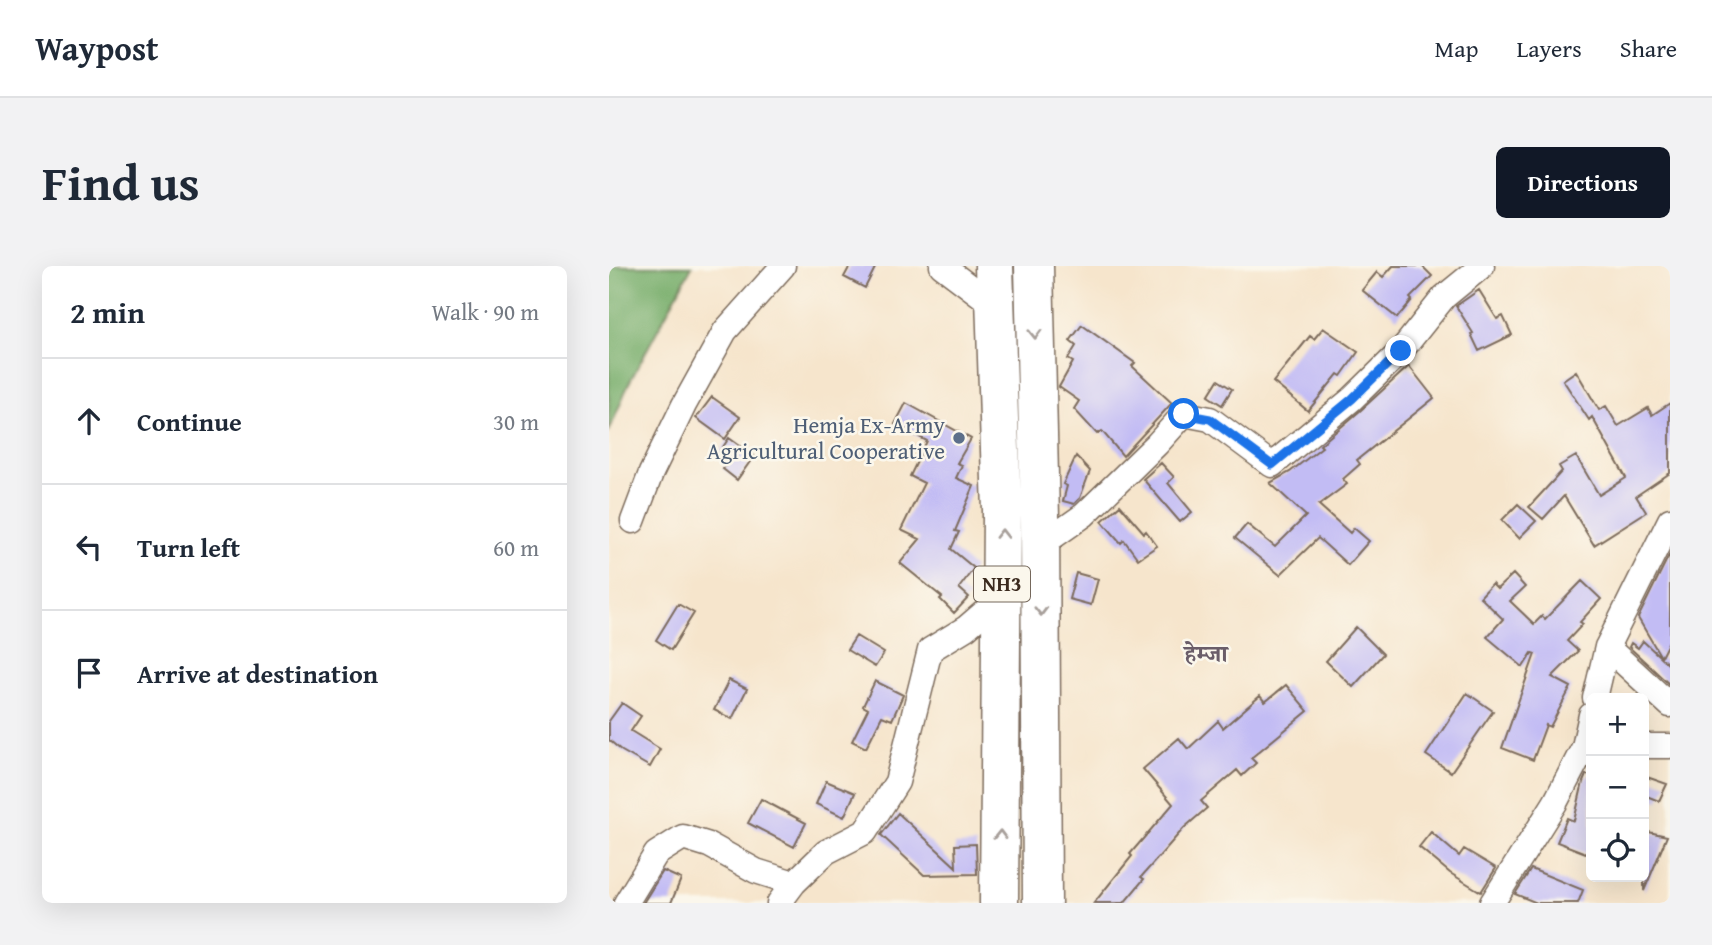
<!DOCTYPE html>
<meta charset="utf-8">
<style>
:root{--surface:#fff;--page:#f2f2f3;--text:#1f2937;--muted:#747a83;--line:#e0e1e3;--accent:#111827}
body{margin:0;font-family:"Gentium Book Plus","Noto Serif Devanagari",serif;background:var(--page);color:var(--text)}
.controls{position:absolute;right:21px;bottom:21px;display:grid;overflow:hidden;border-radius:10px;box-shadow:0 7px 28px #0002}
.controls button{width:63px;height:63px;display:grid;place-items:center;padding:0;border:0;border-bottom:2px solid var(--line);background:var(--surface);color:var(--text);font:35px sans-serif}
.stop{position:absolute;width:21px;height:21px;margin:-16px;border:5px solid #1a73e8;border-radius:50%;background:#fff}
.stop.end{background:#1a73e8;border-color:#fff;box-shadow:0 2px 7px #0008}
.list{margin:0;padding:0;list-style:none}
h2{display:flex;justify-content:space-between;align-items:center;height:91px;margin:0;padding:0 28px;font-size:30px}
h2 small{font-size:23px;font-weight:400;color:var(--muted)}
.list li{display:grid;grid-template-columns:46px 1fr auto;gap:21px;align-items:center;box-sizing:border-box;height:126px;padding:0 28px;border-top:2px solid var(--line)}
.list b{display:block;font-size:26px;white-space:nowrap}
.list em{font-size:23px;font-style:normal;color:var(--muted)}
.icon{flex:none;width:38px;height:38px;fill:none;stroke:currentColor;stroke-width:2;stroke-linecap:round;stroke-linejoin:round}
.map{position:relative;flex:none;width:1061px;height:637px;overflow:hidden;border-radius:10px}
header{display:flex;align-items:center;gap:42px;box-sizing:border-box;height:98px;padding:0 35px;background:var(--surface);border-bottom:2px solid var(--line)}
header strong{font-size:33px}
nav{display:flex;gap:38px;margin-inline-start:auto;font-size:24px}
.intro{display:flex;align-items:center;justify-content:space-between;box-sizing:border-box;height:168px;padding:0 42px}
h1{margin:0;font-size:49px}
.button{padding:18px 32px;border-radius:10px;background:var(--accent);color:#fff;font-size:24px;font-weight:700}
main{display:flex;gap:42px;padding:0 42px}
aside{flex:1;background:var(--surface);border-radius:10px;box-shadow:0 7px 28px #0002}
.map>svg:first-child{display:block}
</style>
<header>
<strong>Waypost</strong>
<nav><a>Map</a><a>Layers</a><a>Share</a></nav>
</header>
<div class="intro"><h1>Find us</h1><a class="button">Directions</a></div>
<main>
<aside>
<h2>2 min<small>Walk · 90 m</small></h2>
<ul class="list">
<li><svg class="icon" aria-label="ahead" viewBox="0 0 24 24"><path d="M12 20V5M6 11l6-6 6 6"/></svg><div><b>Continue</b></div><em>30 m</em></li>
<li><svg class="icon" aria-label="left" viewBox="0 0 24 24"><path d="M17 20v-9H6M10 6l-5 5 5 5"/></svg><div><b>Turn left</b></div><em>60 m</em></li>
<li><svg class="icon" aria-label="arrive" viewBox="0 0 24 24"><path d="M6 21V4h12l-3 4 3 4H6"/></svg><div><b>Arrive at destination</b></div></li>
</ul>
</aside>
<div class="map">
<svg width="1061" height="637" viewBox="0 0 1061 637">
<rect width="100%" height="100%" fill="#fbf7ec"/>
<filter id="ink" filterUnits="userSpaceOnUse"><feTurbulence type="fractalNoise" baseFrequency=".0143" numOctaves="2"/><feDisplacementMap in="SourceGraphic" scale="14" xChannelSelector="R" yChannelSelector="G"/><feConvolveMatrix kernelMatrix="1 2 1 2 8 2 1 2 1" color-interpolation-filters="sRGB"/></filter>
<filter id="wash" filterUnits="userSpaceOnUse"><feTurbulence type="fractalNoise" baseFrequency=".00686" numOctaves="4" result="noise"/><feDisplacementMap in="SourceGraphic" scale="28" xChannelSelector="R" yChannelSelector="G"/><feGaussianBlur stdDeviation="1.57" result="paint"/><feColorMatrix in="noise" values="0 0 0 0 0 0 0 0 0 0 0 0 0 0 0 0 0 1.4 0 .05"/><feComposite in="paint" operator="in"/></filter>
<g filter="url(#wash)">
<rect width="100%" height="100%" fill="#f6e5cc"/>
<path fill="#77ad6b" stroke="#596c44" stroke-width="2" d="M0,0H83L19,119L0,166Z"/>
<g id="blocks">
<path fill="#c2bcf4" d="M241,0H267L256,22L235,11Z
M784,0H813L823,10L801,32L803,34L788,52L753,24L768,6L774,11Z
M870,24L888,53L894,50L903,69L870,85L862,68L864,67L847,40Z
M473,59L526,97L523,100L563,137L514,190L493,165L488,168L465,143L470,135L450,121L464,96L459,93L467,80L461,75Z
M714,62L749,86L732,110L729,108L699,145L664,116L701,70L705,73Z
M800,100L825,132L748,194L751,198L734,213L738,218L710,239L741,267L745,262L760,275L739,299L709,272L671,309L626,272L638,258L666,281L697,250L661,217L681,206L713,181L711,179L752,144Z
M967,105L990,144L997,140L1009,160L1039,142L1043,149L1061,137V207L1027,230L1037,246L985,279L955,230L934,253L920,241L953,205L950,200L967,190L990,229L1017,212L983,151L980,154L954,114Z
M609,114L623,123L613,139L599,130Z
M103,131L131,151L116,173L87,152Z
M297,137L362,173L348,197L353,199L347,212L365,220L346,265L350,266L342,283L365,302L350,322L360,331L345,347L331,333L333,331L291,297L311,273L292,264L315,217L301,210L318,175L286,158Z
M120,172L145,190L128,214L114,203L120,194L110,187Z
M467,190L481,205L471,232L465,238L454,235L458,220L454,218Z
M552,197L565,211L559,217L583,246L571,256L534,213Z
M909,238L927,255L910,272L893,254Z
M511,239L535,267L537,265L548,280L529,293L515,274L512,277L493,255Z
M1061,287V373L1052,391L1029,352Z
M467,307L489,313L482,339L460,333Z
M904,308L916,321L901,335L925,358L933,350L936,353L973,315L992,333L971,356L974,358L958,375L969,385L943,411L962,421L941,461L937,459L924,494L893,482L926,388L923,387L914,401L878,371L894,353L871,331L883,318L888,323Z
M69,338L85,347L62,384L47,374Z
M747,361L774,388L744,421L717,395Z
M247,370L275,387L266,401L238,384Z
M1034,375L1061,400V419L1020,381L1022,377L1029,382Z
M120,414L138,423L123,453L105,444Z
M266,415L294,429L283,454L273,450L257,482L243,475L259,443L254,440Z
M677,419L699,445L642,492L647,497L633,510L628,504L592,535L598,542L575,562L532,611L535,613L515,637H485L523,590L521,588L564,538L534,503L570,472L579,483L609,455L614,462L651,430L656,436Z
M858,427L884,445L842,506L817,489Z
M13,437L32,450L22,465L51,483L41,501L13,485L0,474V455Z
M977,509H982V589L948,576L958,552L965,555L974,516Z
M1035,510L1058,518L1050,535L1035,529Z
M217,515L246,527L235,551L207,538Z
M152,533L197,557L185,581L139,557Z
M289,547L347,601L346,579L367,578L368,608L315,609L272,569Z
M1035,565L1058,570L1035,625Z
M822,566L850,590L855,583L887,602L872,626L841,607L810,581Z
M922,603L974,624L969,637H928L906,628Z
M54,605L72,613L62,637H34Z"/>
</g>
</g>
<g filter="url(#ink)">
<use href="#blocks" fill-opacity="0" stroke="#7c6b5b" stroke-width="2"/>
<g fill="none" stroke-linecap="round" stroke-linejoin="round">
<defs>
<path id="minor" d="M333,0L386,40
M24,255L42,207L75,139L116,65L174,0
M431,280L475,249L548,178L575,148L601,153L663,199L743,133L792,85L835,31L873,0
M998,381L1061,439
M986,432L998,381L1061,254
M1035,480H1061
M17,637L47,588L74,571L100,579L147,605L185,617L217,586L256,566L288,516L321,384L357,362L393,331
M170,637L185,617
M883,637L946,537L975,481L982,449"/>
<path id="trunk" d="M385,0L393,245L390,637
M425,0L431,252L433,637"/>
</defs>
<use href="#minor" stroke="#7c6b5b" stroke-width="27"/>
<use href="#trunk" stroke="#7c6b5b" stroke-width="41"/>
<use href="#minor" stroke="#fff" stroke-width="24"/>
<use href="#trunk" stroke="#fff" stroke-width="38"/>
</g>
<defs><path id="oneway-chevron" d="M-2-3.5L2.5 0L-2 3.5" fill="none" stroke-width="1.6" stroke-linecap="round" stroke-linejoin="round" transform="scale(1.75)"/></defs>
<g stroke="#a79f9a">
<use href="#oneway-chevron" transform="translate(426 68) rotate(89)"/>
<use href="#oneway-chevron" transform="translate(393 268) rotate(-90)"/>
<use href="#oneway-chevron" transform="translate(432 345) rotate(89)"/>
<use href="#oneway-chevron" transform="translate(391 569) rotate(-89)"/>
</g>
</g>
<g fill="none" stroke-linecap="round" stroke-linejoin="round" filter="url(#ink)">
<path stroke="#1a73e8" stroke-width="9" d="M575,148L601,153L663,199L743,133L792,85"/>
</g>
<circle fill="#5c6f8a" stroke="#fbf7ec" stroke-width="2.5" cx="350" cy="172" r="7"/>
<g text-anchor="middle" stroke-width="5" stroke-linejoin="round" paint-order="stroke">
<rect fill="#fbf7ec" stroke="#75685c" stroke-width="2" x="365" y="300.5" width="56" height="35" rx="5"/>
<g font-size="21" font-weight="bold" fill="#3b2a1e">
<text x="393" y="325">NH3</text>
</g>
<g font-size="23" fill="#4e5e75" stroke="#fbf7ec" text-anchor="end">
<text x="336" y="167">Hemja Ex-Army<tspan x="336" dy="26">Agricultural Cooperative</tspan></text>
</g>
<g font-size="24" font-weight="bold" fill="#6a5d69" stroke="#fbf7ec">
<text x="597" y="396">हेम्जा</text>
</g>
</g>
</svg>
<div class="controls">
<button>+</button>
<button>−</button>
<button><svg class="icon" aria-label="locate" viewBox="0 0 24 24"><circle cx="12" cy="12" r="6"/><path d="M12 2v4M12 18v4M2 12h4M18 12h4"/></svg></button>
</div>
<div class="stop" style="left:575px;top:148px"></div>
<div class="stop end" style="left:792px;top:85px"></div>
</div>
</main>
